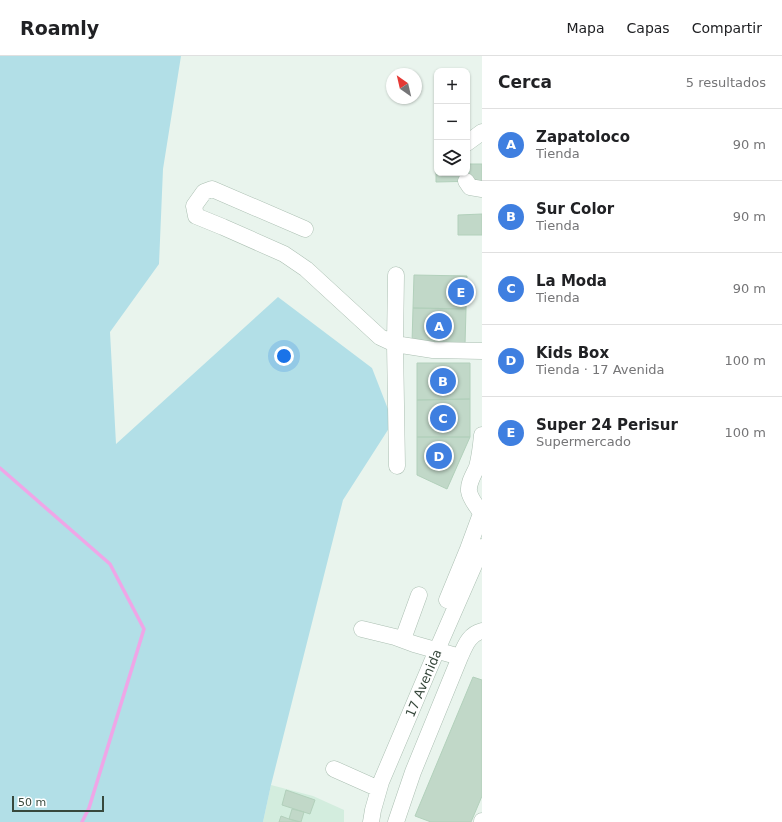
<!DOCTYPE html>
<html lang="es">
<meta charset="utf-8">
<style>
:root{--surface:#fff;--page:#f2f2f2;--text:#202124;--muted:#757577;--line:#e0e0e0;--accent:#db2777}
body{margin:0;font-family:"DejaVu Sans",sans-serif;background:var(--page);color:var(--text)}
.controls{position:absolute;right:12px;top:12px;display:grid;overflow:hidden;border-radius:8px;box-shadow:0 1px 3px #0004}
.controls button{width:36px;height:36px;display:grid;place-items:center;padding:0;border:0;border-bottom:1px solid var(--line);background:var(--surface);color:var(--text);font:20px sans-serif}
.compass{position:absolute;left:386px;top:12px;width:36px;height:36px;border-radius:50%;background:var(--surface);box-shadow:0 1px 3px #0004;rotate:326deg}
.scale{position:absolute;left:12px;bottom:10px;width:92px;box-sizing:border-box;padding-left:4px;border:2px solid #37483c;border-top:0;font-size:11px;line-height:14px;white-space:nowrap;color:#37483c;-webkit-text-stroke:3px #fff;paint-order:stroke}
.you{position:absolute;left:284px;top:300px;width:14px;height:14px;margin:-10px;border:3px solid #fff;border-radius:50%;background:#1a73e8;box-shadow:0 0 0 6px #1a73e833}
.badge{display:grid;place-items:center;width:26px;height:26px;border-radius:50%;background:var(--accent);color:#fff;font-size:13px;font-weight:700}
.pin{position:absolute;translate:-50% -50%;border:2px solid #fff;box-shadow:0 1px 4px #0006}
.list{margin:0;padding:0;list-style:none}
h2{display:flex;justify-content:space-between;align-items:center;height:52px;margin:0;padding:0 16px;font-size:17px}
h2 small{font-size:13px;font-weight:400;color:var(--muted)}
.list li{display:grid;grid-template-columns:26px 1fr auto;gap:12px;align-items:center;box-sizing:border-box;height:72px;padding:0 16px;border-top:1px solid var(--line)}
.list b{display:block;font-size:15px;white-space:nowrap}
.list p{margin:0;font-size:13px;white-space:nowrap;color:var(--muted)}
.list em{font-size:13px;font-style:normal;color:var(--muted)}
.icon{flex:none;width:22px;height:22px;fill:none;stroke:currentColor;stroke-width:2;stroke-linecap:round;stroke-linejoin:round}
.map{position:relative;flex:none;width:482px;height:766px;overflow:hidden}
header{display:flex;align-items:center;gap:24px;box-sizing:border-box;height:56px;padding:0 20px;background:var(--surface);border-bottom:1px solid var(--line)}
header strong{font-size:19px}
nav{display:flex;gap:22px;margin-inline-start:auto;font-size:14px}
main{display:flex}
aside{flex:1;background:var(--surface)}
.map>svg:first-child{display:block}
</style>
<header>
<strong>Roamly</strong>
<nav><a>Mapa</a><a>Capas</a><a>Compartir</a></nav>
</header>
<main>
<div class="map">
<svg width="482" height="766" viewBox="0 0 482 766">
<rect width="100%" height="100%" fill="#e9f4ed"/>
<path fill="#d3edde" d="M271,729L313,740L344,754V766H263Z"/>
<path fill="#b2dfe7" d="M0,0H181L163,113L159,208L110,276L116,388L278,241L372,312L393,366L343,444L271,729L263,766H0Z"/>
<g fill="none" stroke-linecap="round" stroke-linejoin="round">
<path stroke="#efa6e7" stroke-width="3.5" d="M0,412L110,508L144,573L89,752L82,766"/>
</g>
<path fill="#c1d8c8" stroke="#b2d0bb" d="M467,108H482V125L436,126V109H437V117H467Z
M482,158V179H458V159Z
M414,219L467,220L466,253L413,252Z
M413,252L466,253L465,289L412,287Z
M417,307H470V343L417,344Z
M470,343V381H417V344Z
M417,381H470L447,433L417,419Z
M473,621L482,624V740L471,766H431L415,760Z
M286,734L315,744L310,758L282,749Z
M292,753L304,756L301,766L289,763Z
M281,760L289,763L299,766H279Z"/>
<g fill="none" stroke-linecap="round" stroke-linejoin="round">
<defs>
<path id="minor" d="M467,87L482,76
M466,125L470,131L482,133
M305,173L212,133L204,136L194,150L196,160L223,171L284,198L306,213L380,281L395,288L433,294L482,295
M396,219L395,288L397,410
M481,457C477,450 470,443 469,435C468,427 474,418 477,411C480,400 481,390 482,379
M447,544L468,493L482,455
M362,573L395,581L414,588L460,601
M403,583L419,539
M334,713L379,733
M371,766L373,754L381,726L437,594L482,491
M396,766L413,716L460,601C465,590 469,578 482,575
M482,766V765"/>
</defs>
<use href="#minor" stroke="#abbfb2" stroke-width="17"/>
<use href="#minor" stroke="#fff" stroke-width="16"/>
</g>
<g text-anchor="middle" stroke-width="3" stroke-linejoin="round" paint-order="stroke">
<g font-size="13" fill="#37483c" stroke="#fff">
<text transform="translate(423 627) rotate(-67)" y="5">17 Avenida</text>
</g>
</g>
</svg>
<div class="controls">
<button>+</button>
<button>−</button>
<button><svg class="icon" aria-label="layers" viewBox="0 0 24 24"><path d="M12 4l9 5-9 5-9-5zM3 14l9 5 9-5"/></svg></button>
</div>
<svg class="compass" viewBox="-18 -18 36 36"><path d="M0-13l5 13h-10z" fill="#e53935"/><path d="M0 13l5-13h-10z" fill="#757577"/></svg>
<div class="scale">50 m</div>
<div class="you"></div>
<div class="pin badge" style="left:439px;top:270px;background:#3f7fe0">A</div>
<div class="pin badge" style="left:443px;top:325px;background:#3f7fe0">B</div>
<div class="pin badge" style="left:443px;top:362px;background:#3f7fe0">C</div>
<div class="pin badge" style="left:439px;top:400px;background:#3f7fe0">D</div>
<div class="pin badge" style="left:461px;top:236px;background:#3f7fe0">E</div>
</div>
<aside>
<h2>Cerca<small>5 resultados</small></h2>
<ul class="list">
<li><span class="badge" style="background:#3f7fe0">A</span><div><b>Zapatoloco</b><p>Tienda</p></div><em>90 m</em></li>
<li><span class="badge" style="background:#3f7fe0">B</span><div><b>Sur Color</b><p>Tienda</p></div><em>90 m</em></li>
<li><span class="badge" style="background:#3f7fe0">C</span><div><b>La Moda</b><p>Tienda</p></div><em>90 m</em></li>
<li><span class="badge" style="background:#3f7fe0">D</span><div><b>Kids Box</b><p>Tienda · 17 Avenida</p></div><em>100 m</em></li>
<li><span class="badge" style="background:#3f7fe0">E</span><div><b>Super 24 Perisur</b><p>Supermercado</p></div><em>100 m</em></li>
</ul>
</aside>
</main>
